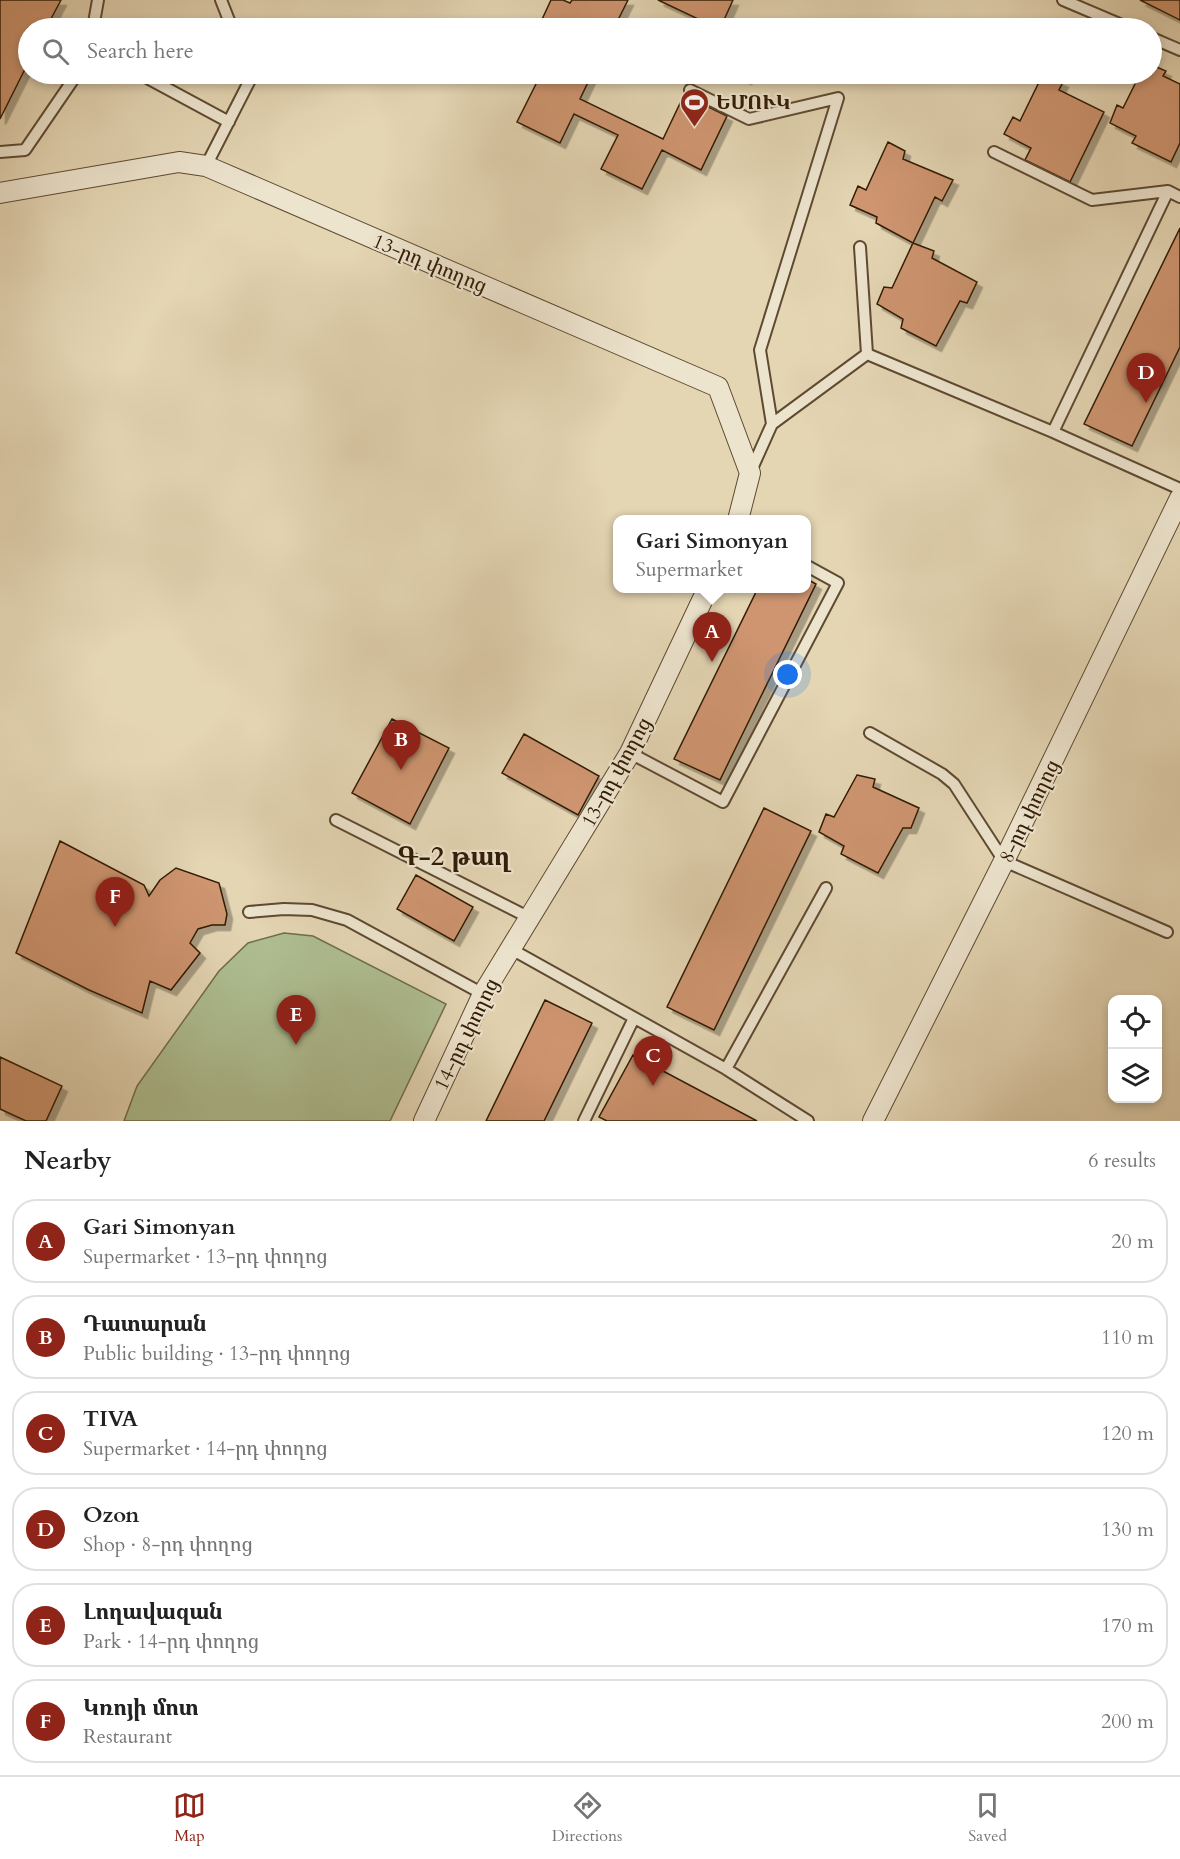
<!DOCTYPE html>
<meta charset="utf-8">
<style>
:root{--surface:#fff;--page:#f2f2f2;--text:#222;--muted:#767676;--line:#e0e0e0;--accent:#8f2418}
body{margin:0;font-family:Cardo,"Noto Serif Armenian",serif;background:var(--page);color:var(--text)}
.controls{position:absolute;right:18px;bottom:18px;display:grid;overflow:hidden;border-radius:12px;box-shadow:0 3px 9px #0003}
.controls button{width:54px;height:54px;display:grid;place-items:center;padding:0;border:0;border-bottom:2px solid var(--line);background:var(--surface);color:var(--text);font:30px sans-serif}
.you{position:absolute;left:788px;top:675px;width:21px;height:21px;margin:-15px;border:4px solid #fff;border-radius:50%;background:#1a73e8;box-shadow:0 0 0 9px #1a73e833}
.badge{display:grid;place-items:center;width:39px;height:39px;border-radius:50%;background:var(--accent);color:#fff;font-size:20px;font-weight:700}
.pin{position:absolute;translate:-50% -50px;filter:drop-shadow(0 2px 3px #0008)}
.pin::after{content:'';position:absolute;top:32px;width:21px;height:18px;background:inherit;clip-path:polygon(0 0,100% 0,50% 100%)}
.popup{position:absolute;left:613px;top:515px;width:198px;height:78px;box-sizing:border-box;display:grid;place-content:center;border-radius:12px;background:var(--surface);filter:drop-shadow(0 2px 4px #0005);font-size:20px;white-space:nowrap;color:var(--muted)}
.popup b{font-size:22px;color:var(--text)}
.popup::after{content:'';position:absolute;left:50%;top:100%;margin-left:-12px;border:12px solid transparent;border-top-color:var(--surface)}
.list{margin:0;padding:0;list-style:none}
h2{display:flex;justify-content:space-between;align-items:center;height:78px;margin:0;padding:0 24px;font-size:26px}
h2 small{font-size:20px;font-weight:400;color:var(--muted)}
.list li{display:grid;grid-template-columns:39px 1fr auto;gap:18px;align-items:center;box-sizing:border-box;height:84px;margin:0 12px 12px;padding:0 12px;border:2px solid var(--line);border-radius:24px}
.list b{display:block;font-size:22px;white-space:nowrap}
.list p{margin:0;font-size:20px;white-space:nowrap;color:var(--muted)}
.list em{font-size:20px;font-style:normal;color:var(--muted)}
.icon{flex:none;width:33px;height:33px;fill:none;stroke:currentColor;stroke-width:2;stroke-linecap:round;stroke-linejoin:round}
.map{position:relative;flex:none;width:1180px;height:1121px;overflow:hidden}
.search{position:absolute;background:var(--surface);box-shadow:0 3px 9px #0003;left:18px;right:18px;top:18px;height:66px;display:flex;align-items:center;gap:15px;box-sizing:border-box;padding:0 21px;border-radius:33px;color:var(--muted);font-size:22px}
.sheet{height:654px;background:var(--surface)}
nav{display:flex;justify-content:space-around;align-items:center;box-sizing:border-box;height:84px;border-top:2px solid var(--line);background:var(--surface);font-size:16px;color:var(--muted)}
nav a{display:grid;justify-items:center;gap:3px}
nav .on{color:var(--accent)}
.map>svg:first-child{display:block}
</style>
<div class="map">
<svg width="1180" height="1121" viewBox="0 0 1180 1121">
<defs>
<filter id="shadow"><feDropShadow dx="5.5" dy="5.5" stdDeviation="0" flood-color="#0004"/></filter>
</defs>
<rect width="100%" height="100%" fill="#e4d5b3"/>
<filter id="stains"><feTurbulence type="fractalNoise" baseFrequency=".00333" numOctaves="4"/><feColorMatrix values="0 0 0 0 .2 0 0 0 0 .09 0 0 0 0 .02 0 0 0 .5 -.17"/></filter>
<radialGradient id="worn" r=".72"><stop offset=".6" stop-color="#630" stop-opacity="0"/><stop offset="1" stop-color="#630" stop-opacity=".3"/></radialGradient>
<path fill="#aebe91" stroke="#706c4c" stroke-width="1.5" d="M284,933L313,936L446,1004L390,1121H124L137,1086L219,971L248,943Z"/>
<path fill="#ce956f" stroke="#311b06" stroke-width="1.5" filter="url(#shadow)" d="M0,0H61L46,28H28V63L0,119Z
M551,0H563L570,3L572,0H628L614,28H538Z
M658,0H733L724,20L741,28H717Z
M1140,0H1180V20Z
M1152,65L1166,71L1163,76L1180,84V143L1171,162L1132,143L1136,136L1110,123L1117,105L1123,108L1140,74H1152Z
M541,74H592L580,99L663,139L684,95L727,116L701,170L662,150L642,189L601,169L618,135L574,114L560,143L517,122Z
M734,74H749L746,79Z
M1043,74L1063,82L1059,90L1104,112L1070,182L1025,160L1031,148L1004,134L1013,117L1020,121Z
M888,142L905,151L903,159L953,180L942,201L935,197L913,243L876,223L877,217L850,205L858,186L866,190Z
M1180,228V347L1132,446L1084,424Z
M913,243L934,251L932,258L977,282L967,303L960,301L936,346L901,328L903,319L877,304L884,287L892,288Z
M807,579L816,584L720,780L674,759L758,588H807Z
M392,719L449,748L410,824L352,793Z
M524,734L599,776L578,815L502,773Z
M857,775L875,779L873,787L919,808L911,828H903L878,873L841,854L844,846L819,832L826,814L834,817Z
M764,808L811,831L714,1030L667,1007Z
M60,841L144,885L149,896L160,880L176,868L219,883L227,914L225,925H212L198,929L190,943L200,953L171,990L150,981L142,1013L89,990L16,953Z
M416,875L473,907L454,941L397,909Z
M545,1000L592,1023L544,1121H486Z
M633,1055L757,1121H607L599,1117Z
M0,1057L62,1086L46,1121H26L0,1109Z"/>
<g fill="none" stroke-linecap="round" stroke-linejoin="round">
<defs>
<path id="service" d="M221,0L232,28
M1063,0L1129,28
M93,28L98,0
M1152,38L1180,50
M140,74L229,122
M690,90L749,119L838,98L760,350L772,424L750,473
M0,152L25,150L77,74
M994,152L1092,200L1168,191
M206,166L251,78L249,74
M1180,197L1168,191L1053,432L1180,489
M860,247L867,354
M772,424L867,354L1053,432
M870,733L942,774L954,784L1004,861L1167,932
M630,753L723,802L838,583L807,566
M336,820L530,918
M249,912L284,909L312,910L347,920L483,994
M511,949L726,1069L808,1121
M726,1069L826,888
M584,1121L634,1018"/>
<path id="minor" d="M0,193L179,162L206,166L718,387L750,473L738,520
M424,1121L483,994L630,753L708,588
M873,1121L1004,861L1180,498"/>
</defs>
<use href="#service" stroke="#5e4a31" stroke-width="14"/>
<use href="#minor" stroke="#5e4a31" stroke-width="22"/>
<use href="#service" stroke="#ede4ce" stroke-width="10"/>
<use href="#minor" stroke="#ede4ce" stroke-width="20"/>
</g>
<defs>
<symbol id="stadium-pin" viewBox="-11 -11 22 30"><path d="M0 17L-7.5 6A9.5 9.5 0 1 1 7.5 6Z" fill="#8f2418" stroke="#ede4ce"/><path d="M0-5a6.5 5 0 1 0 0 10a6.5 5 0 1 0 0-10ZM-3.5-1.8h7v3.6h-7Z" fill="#fff"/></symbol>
</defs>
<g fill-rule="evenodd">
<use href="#stadium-pin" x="678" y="86" width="33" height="45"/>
</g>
<g text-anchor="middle" stroke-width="4.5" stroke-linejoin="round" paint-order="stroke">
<g font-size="20" font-weight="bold" fill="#311b06" stroke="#ede4ce" text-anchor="start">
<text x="716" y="109">ԵՄՈՒԿ</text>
</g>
<g font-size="20" fill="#311b06" stroke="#ede4ce">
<text transform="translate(430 263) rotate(23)" y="7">13-րդ փողոց</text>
<text transform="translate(616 772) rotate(-61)" y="7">13-րդ փողոց</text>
<text transform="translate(1029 811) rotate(-64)" y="7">8-րդ փողոց</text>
<text transform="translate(466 1034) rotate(-64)" y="7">14-րդ փողոց</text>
</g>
<g font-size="26" font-weight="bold" fill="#311b06" stroke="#ede4ce">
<text x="454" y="865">Գ-2 թաղ</text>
</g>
</g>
<rect width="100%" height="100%" filter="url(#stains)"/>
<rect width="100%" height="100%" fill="url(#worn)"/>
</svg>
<div class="controls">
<button><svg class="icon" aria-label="locate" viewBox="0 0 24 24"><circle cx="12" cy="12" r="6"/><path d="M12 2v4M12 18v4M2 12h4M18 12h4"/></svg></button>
<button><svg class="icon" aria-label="layers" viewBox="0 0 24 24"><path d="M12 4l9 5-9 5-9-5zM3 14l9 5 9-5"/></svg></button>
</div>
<div class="you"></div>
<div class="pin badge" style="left:712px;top:662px">A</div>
<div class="popup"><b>Gari Simonyan</b>Supermarket</div>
<div class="pin badge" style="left:401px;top:770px">B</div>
<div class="pin badge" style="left:653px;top:1086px">C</div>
<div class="pin badge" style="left:1146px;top:403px">D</div>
<div class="pin badge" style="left:296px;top:1045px">E</div>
<div class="pin badge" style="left:115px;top:927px">F</div>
<div class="search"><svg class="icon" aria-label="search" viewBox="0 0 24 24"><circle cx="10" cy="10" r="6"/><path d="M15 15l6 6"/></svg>Search here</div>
</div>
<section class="sheet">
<h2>Nearby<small>6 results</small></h2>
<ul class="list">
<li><span class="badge">A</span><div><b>Gari Simonyan</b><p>Supermarket · 13-րդ փողոց</p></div><em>20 m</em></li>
<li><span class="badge">B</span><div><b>Դատարան</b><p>Public building · 13-րդ փողոց</p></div><em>110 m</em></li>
<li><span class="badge">C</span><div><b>TIVA</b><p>Supermarket · 14-րդ փողոց</p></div><em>120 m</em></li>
<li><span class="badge">D</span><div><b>Ozon</b><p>Shop · 8-րդ փողոց</p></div><em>130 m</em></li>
<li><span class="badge">E</span><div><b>Լողավազան</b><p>Park · 14-րդ փողոց</p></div><em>170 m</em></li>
<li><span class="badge">F</span><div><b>Կռոյի մոտ</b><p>Restaurant</p></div><em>200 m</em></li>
</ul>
</section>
<nav>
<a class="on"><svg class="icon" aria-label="map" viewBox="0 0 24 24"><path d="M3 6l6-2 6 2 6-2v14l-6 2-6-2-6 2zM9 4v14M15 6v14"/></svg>Map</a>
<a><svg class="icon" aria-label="directions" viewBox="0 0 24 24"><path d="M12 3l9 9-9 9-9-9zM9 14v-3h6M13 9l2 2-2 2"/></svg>Directions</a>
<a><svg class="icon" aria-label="saved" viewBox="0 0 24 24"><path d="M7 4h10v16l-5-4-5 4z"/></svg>Saved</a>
</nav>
